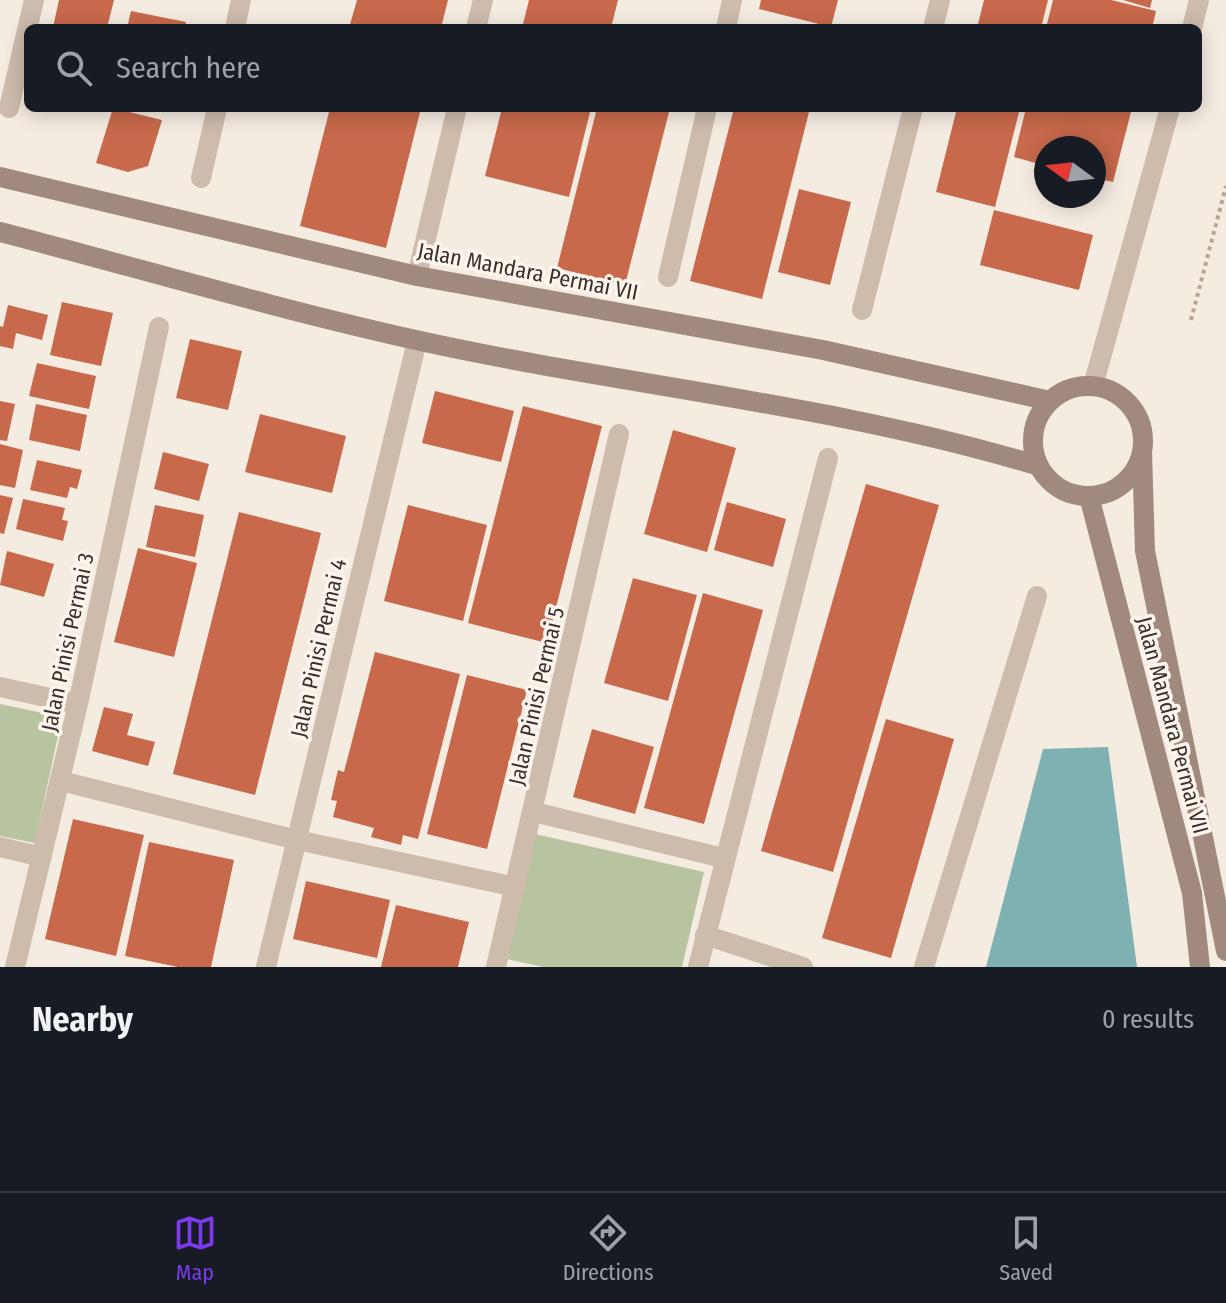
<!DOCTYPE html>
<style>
:root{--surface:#171b24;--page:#20242c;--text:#f1f3f6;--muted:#9ea1a6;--line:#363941;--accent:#7c3aed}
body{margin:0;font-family:"Fira Sans Condensed",sans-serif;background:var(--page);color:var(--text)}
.compass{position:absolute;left:1034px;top:136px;width:72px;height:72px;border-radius:50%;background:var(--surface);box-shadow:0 4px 20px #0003;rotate:285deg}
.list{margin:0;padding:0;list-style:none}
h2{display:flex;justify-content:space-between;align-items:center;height:104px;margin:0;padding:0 32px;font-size:34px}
h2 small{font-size:26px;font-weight:400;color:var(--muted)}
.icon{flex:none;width:44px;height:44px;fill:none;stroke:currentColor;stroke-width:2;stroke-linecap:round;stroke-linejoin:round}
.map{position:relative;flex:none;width:1226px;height:967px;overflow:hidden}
.search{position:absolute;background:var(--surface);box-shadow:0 4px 20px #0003;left:24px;right:24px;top:24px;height:88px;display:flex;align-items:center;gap:20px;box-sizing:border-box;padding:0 28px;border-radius:12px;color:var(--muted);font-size:30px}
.sheet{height:224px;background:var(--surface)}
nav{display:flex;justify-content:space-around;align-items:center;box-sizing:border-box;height:112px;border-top:2px solid var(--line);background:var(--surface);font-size:22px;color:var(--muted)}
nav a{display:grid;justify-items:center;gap:4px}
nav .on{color:var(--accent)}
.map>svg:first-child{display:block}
</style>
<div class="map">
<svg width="1226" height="967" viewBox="0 0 1226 967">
<rect width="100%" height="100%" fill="#f4ebe1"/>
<path fill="#b8c4a0" d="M0,704L62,717L35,843L0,836Z
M535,834L704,872L682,967H543L507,959Z"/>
<path fill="#7fb0b2" d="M1108,747L1137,967H986L1043,749Z"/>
<path fill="#c8694b" d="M59,0H114L107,28L53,27Z
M357,0H448L441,28H349Z
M529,0H618L611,28H522Z
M761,0H838L831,27L759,9Z
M984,0H1048L1041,28H977Z
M1053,0H1111L1156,11L1152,28H1046Z
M1123,0H1152L1150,8Z
M131,11L186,22L185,28H127Z
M113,108L162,120L148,166L128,172L96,163Z
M330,108H421L386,248L300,226Z
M502,108H591L569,197L485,176Z
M597,108H670L625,285L557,268Z
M734,108H810L762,299L690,281Z
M957,108H1020L995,207L936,192Z
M1026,108H1132L1113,182L1094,178V148H1046V166L1014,157Z
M799,189L851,202L830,285L778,272Z
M994,210L1093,235L1079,290L980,265Z
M62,302L113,313L101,366L50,355Z
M8,305L48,315L42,340L16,333L13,349L0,346V326L3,327Z
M190,339L242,351L228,410L176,398Z
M37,363L96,376L89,409L29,396Z
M435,391L514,411L501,462L422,443Z
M0,401L15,404L7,441L0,440Z
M36,404L87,415L80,451L29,440Z
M523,406L602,426L547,643L468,623Z
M260,414L346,436L332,493L245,472Z
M673,430L736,448L707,552L644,534Z
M0,444L23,450L15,488L0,485Z
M163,452L209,464L199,501L154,489Z
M37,460L82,470L77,489L70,487L67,498L30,490Z
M866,484L939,505L833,872L761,851Z
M0,495L13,498L4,534L0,533Z
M23,499L65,508L62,520L68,521L63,541L16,529Z
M727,502L786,519L773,567L714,550Z
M155,505L204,515L195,557L146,547Z
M408,505L487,525L463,621L384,601Z
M239,512L321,533L255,795L173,774Z
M138,548L197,563L174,657L114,642Z
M7,551L54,564L44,597L0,585Z
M633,578L697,595L668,701L604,683Z
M703,593L763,610L704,824L644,808Z
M375,652L460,674L418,839L403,835L401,845L371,837L374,828L333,817L337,801L331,800L338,770L344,772Z
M467,675L527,690L487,849L427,834Z
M104,707L133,714L127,735L155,742L148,766L92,751Z
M886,719L954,739L891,958L822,938Z
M592,729L654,747L635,814L573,797Z
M73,819L144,835L116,956L45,939Z
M149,842L234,860L211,967H178L125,956Z
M306,881L390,900L377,958L293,939Z
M396,905L469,922L458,967H381Z"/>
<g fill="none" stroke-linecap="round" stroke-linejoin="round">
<path stroke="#b9a596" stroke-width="4" stroke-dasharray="4 4" stroke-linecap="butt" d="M1191,320L1226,186"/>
<path stroke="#cdbbac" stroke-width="20" d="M235,28L241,0
M476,28L483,0
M726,28L732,0
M933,28L940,0
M1192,28L1199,0
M9,108L34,0
M201,178L217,108
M417,276L457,108
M668,277L707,108
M862,310L913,108
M1093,386L1170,108
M0,687L78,704
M61,781L297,840L516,887
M534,812L723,858
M0,847L42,857
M705,935L803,967
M15,967L78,704L159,327
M266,967L417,341
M496,967L619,434
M698,967L828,458
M924,967L1037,596"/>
<path stroke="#a18a7d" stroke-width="20" d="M0,177L417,276L823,350L1050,401
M0,232C138,268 277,309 416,340C623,386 835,404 1039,466
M1033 441a55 55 0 1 1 110 0a55 55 0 1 1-110 0Z
M1142,451L1145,551L1226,951
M1089,496L1192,893L1200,967"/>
</g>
<g text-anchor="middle" stroke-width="7" stroke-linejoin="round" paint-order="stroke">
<g font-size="22" fill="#3b302b" stroke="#fbf5ee">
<text transform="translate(528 271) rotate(11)" y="8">Jalan Mandara Permai VII</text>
<text transform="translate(67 642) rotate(-78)" y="8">Jalan Pinisi Permai 3</text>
<text transform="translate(318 648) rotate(-77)" y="8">Jalan Pinisi Permai 4</text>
<text transform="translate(536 696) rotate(-77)" y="8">Jalan Pinisi Permai 5</text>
<text transform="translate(1173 725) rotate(75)" y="8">Jalan Mandara Permai VII</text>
</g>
</g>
</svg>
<svg class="compass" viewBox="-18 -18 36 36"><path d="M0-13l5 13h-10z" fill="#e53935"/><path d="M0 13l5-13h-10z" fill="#9ea1a6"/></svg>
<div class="search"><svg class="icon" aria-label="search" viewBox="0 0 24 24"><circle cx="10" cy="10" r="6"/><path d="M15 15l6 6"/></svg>Search here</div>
</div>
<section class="sheet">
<h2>Nearby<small>0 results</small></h2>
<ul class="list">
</ul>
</section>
<nav>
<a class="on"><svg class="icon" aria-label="map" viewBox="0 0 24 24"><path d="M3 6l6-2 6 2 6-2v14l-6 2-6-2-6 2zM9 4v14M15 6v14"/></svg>Map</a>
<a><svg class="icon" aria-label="directions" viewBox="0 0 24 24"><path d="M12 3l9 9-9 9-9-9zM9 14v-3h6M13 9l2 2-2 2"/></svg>Directions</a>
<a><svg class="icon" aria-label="saved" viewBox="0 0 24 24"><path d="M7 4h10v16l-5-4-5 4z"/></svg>Saved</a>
</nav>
